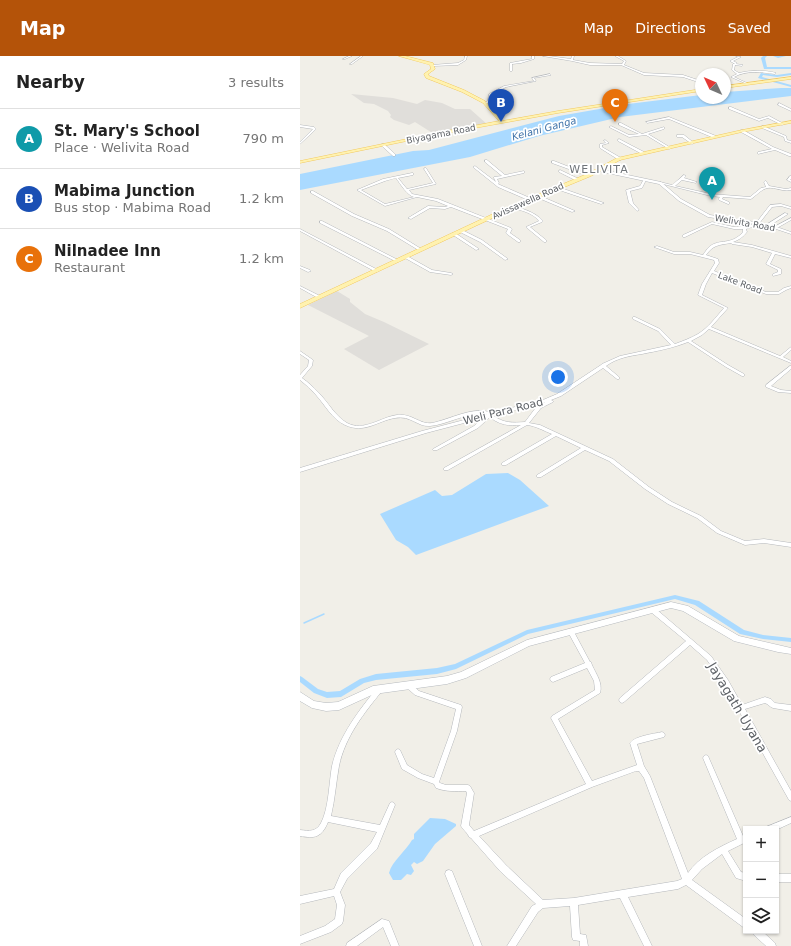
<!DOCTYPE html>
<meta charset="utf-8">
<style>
:root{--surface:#fff;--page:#f6f6f6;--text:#222;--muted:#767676;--line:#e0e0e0;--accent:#b45309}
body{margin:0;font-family:"DejaVu Sans",sans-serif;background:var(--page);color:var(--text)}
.controls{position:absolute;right:12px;bottom:12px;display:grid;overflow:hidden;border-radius:0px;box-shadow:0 1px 3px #0004}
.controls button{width:36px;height:36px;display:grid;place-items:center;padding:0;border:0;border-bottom:1px solid var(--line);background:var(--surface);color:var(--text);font:20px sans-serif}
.compass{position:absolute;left:395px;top:12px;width:36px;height:36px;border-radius:50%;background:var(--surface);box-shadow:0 1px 3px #0004;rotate:314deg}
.you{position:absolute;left:258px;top:321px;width:14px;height:14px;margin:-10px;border:3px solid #fff;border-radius:50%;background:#1a73e8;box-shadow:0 0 0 6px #1a73e833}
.badge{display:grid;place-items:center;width:26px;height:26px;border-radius:50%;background:var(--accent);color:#fff;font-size:13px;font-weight:700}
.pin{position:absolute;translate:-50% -33px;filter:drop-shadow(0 1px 2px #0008)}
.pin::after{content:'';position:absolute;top:21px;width:14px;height:12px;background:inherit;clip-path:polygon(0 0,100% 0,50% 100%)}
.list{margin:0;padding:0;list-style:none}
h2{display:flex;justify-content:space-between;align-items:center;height:52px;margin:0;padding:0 16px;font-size:17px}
h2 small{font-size:13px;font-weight:400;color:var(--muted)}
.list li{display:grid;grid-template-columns:26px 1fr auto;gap:12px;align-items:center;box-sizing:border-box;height:60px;padding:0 16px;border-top:1px solid var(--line)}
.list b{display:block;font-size:15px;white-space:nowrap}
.list p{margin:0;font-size:13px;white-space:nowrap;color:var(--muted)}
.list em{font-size:13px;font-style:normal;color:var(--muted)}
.icon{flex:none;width:22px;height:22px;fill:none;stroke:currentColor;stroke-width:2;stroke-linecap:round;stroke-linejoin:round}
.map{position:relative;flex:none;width:491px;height:890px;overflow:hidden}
header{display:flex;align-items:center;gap:24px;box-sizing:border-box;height:56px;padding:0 20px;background:var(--accent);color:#fff}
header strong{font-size:19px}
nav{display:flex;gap:22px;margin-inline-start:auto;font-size:14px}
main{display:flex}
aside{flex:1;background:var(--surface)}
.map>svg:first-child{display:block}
</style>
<header>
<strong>Map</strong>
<nav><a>Map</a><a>Directions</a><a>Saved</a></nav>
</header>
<main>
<aside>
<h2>Nearby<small>3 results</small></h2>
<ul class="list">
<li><span class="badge" style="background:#0f9aa8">A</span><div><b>St. Mary's School</b><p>Place · Welivita Road</p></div><em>790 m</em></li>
<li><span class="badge" style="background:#1a4fb4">B</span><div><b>Mabima Junction</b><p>Bus stop · Mabima Road</p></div><em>1.2 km</em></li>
<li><span class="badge" style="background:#e8710a">C</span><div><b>Nilnadee Inn</b><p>Restaurant</p></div><em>1.2 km</em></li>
</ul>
</aside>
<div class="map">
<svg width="491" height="890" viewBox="0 0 491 890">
<rect width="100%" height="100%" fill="#f1efe8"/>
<path fill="#e0deda" d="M51,38L93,42L117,48L125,44L142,47L155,53H170L188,69L134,78L115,66L109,69L94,64L90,61L91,59L88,55L74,48L64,47Z
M37,235L50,243V246L65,258L84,266L129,288L79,314L44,293L69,280L8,249Z"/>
<path fill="#aadaff" d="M481,32H491V40L320,61L239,80L170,101L0,134V118L113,95L129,94L259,60L328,48L401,39V42H425V36Z
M208,417L220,424L249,450L116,499L108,491L96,484L80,458L135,434L142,440L152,439L186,418Z
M130,762L145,763L156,768V770L135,788L123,805L117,808L114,806L111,809L114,815L111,819L107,818L101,824H93L89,817C92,805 106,795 112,784L114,783V778Z"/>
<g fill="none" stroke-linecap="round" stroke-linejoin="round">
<path stroke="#aadaff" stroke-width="1.5" d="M4,567L24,558"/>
<path fill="#aadaff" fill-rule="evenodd" d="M375,539L399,545L444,574L463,579L491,582V586L463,583L440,578L395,549L375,543L228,578L156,613L137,618L76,624L64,627L41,641L27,642L14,637L0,626V620L2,621L18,633L27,636L40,635L60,623L76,618L137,612L155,608L227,574Z"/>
<path fill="#aadaff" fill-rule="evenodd" d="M463,0H467L465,2L467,11H491V13H464L461,2Z
M473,0H486L478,2Z
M461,17L477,19L491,17V19L477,21L463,19L462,21L491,29V31L458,22Z"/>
<defs>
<path id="minor" d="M49,0H52L45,3H43Z
M61,0H63L52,8H50Z
M165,0H167L166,4L158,9L133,10L132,9L158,7L164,4Z
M232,0H234V3L221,7L212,8V15H210V7L232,3Z
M243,0H249L271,3L272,0H274L273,4L290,7L322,8L324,5L315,0H318L326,5L324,9L344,17L383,19L401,25V27L383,21L344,19L321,9H290L272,5Z
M436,0L441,1L433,5L437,7L436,8L443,9L442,10L435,9L434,14L439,17C451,14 465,14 476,17L475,18C461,16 447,14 434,21L449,28H447L431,21L437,18L432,14L433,8H435L430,5L438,1Z
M250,18L251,19L234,22L236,25L206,31L191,39L190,44L187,48L185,47L188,44L189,38L204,30L234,25L232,22Z
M479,47L491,53V55L478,49Z
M429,51H431L459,63L469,60L484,68L482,69L468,62L459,65L429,53Z
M369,61L416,80V81L414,82L369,63L347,67L346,66Z
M319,67H321L342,78L364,71V73L348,78L371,92L369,93L346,79L329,81L309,71L311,70L329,79L339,78L319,69Z
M0,69L14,71L16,73L0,88V86L13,73L0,71Z
M463,70L486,80L487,84L491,85V87L485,85L484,81L462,72V70Z
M441,74H443L473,91L491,98V100H489L475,94L458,98V96L472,93L441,76Z
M378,79H384L394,87L392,88L382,81H377V79Z
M319,83L344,96V97L342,98L318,85V84Z
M305,84L309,87L302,89V91L321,102V104H319L300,92V88L306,87L304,85Z
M82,88H84L95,98V100H93L82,90Z
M185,104H187L205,119L224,115V117L197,123L199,127L198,128L200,129L230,142V144H228L198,131L173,111L175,110L196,126L194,122V121L202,120L185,106Z
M252,105H254L290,119L288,120L252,107Z
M125,112H126L136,128L109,134L112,138L138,143L211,172L212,173L210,177L220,184V186H218L207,178L206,177L208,173L151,151L145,153L130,152L111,163L108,162L128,150L145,151L148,150L136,145L117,141L85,150L57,134L83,123L112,117H113V119L98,122L107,133L133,127L124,113ZM96,122C101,129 107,139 114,141L85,148L61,134L85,125Z
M260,114L279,123V124L277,125L259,116V115Z
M384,119L386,120L384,122L397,126L396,127L382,124L375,130L411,138L450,141L461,132L466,131L464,126L465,125H466L469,130L486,133L491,132V134C483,136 475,131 468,132C461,133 456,140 451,143L423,141L422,143L429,146V148H428L419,144L418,143L420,141L411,140L359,127L360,126L372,129Z
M490,120H491V123L490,124H491V126L487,124Z
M344,123L346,124L342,132L330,135L333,147L339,154L337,155L329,147L326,134L340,130Z
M256,131H258L304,147L301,148L256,133Z
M11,135H13L54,158L89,173L123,194L120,195L87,175L52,160L11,137Z
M236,139H238L275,155L272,156L236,141Z
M481,148L491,151V153L481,150L472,151L458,169L446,173L447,176C443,181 439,184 433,186L452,189L491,200V202L475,198L470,208L481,213V218L473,220V218L478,216V214L466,208L472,197L452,191L432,188L431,187C419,189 413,189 406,199L418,203L419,207L414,215L466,236H478L484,232L491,230V232L486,234L479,238H466L412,217L406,228L402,239L428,252L411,271L480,300L491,291V294L483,301L491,305V307L409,273L402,279L391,285L428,309L444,318V320H442L426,311L388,286C373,292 357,295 342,298C329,300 317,302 306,310L319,321V323H317L303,312L261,340L251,344L253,345V346L241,352L229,367L240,369L313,403L349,431L372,446L401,460L421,475L445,485L464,483L491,487V491L464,487L445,489L417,477L397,462L368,448L345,433L309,405L285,394L241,421H237V419L281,392L256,380L206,409H202V407L252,378C244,375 236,370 227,369L148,414H144V412L221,369C209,370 199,369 190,361L178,372L137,394H133V393L174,370L183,362L126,377L0,416V412L122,375L187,358C165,356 150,368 130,370C117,371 111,359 95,362C77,365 65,378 45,369C32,363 25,349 16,339C11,333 6,329 0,324V319L8,310L9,304L0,298V295L13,304L12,310L2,322C8,326 13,331 18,336C28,346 35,360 47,367C64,376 81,361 97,359C112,357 120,369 132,367C148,364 176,349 191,357L243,344L257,338L301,309L302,308L320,300L371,289L358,275L333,263V261H335L360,273L375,288C383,285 391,282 398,278C408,272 416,261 424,252L398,239L402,228L415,207L414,204L390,198H374L354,191L357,190L374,196H390L403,199C405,196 407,193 409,191C420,182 431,190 443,176V173H434L412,168L385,181H383V179L412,166L434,171H444L456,167L470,149ZM245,346L237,350L225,366C213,367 203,367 194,360Z
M211,150C222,152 235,156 243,165L242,166L230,171L246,184V186H244L226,171L239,165C233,157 221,154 211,152Z
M485,157L488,158L469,170L466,169Z
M491,162V164L477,172L474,171Z
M20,165H22L100,205L97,206L20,167Z
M0,173L78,214L79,215L76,216L0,175Z
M160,174H162L182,184L208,203L205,204L180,186L160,176Z
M153,177H155L179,193L176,194L153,179Z
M105,200H107L132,214L151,217L153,218L151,219L130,216L105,202Z
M0,210L10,214L11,215L8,216L0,212Z
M0,230L20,240L21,241L19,242H18L0,232Z
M490,310H491V313L471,330L481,334L491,335V337L478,336L466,331V329Z
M352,553H356L411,600L428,624L442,649L465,641L471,643L475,647L491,649V655L473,652C470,651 468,648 465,647L445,653L491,735V745L489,744L424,628L407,604L390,589L324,646L322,647L320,646L319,644L320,642L386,585L352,557L351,555Z
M269,574H273L290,606H291L292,609C296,618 303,627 300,637L258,663L292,725L337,709L330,687C335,680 353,678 362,676L364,677L365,679L364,681L337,688L344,710L350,720L388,817C399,801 419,791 437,783L403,702L404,700L406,699L408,700L443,780L446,779V786L428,795L441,816L446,817V825L436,822L422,798L402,813L392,824L446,863V872L443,871L386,829L378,833L328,841L352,890H344L320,842L278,849L280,878L286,879L288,890H280V885L273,884L272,881L270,850L243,852L238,856L216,890H207L232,850L236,848L200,815L171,782L169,781C168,777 163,774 161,770L167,737L166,735C156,735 146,736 136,732L134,728L118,722L102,713L95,696L96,694L98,693L100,694L107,709L122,718L134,722L151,675L156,653L115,639L106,631L105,629L106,627L108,626L110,627L119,635L161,649L162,651L157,675L139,726L140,727L146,729H168L170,730L174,737L169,769L174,775L286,728L251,662L252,660L295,634L294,625L287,612L253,626L251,625L250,623L251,621L285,607L268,576ZM336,715H339L344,722L382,823L377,825L274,842L243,844L206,809L179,780L292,731Z
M80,630L82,631L83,633L82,635C64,657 45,681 39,710C36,727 35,743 31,760L80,769L90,747L92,746L94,747L95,749L77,793L47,823L40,836L45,849L43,865L42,868L31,876L0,888V880L25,870L35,863L37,849L34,840L0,848V840L34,833L41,817L71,787L77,776L28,766C22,781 15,783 0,780V774C10,775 16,776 21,767C29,752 29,726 32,710C39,680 59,654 78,631Z
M491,761V767L476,774L465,773L466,771Z
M149,814L152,815L182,890H174L145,818L146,815Z
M476,818H491V826H476Z
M82,863L89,865L99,890H91L83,871L57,890H46L47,887Z
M452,875H462L475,887L476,890H466L453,878Z"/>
<path id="tertiary" d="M299,113L361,126L381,143L410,159L468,168L491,176V178L467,170L408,161L379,145L359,128L298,115L297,114Z"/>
<path id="secondary" d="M371,546L388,550L439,580L491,592V598L478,596L434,585L383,555L371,552L229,590L166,622L147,628L74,638L39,654L26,655L12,652L0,645V636L14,645L26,647L38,646L73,630L147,620L161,616L227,584Z"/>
<path id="primary" d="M99,0H105L133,7L135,13L128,18L129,20L164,34L185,45L202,65L258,55L401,33V35L258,57L136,79L0,107V105L136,77L199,65L183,47L162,36L126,22L124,18L131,13L130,9Z
M491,21V23L425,32V30Z
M491,65V67L442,76L320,104L291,120L214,152L0,252V248L210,150L287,118L317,102L442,74Z"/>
</defs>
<use href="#minor" stroke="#b5b8bc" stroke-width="1"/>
<use href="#tertiary" stroke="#b5b8bc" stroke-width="1"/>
<use href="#secondary" stroke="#b6babf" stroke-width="1"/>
<use href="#primary" stroke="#f2c960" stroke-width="1"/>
<use href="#minor" fill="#fff" fill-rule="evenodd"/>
<use href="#tertiary" fill="#fff" fill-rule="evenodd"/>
<use href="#secondary" fill="#fff" fill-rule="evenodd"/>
<use href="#primary" fill="#fff2af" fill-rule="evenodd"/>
</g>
<g text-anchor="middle" stroke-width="3.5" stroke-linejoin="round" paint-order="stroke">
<g font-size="9" fill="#5f6368" stroke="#fff">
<text transform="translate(141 78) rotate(-11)" y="3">Biyagama Road</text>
<text transform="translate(228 145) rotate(-24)" y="3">Avissawella Road</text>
<text transform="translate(445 167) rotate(10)" y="3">Welivita Road</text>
<text transform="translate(440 227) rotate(21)" y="3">Lake Road</text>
</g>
<g font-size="10" font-style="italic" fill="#4174aa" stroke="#fff">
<text transform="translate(244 72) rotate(-15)" y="4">Kelani Ganga</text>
</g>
<g font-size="11" letter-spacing="1" fill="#70757a" stroke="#fff">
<text x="299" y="117">WELIVITA</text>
</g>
<g font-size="11" fill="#5f6368" stroke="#fff">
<text transform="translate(203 355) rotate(-14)" y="4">Weli Para Road</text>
</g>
<g font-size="13" fill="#5f6368" stroke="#fff">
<text transform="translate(438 651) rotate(59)" y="5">Jayagath Uyana</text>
</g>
</g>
</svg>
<div class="controls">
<button>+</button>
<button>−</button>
<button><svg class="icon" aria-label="layers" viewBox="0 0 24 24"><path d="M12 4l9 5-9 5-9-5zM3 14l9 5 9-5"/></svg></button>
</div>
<svg class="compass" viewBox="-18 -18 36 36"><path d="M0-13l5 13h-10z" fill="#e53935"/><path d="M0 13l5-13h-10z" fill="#767676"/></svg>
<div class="you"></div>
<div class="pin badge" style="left:412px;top:144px;background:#0f9aa8">A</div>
<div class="pin badge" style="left:201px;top:66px;background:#1a4fb4">B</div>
<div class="pin badge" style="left:315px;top:66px;background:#e8710a">C</div>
</div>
</main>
